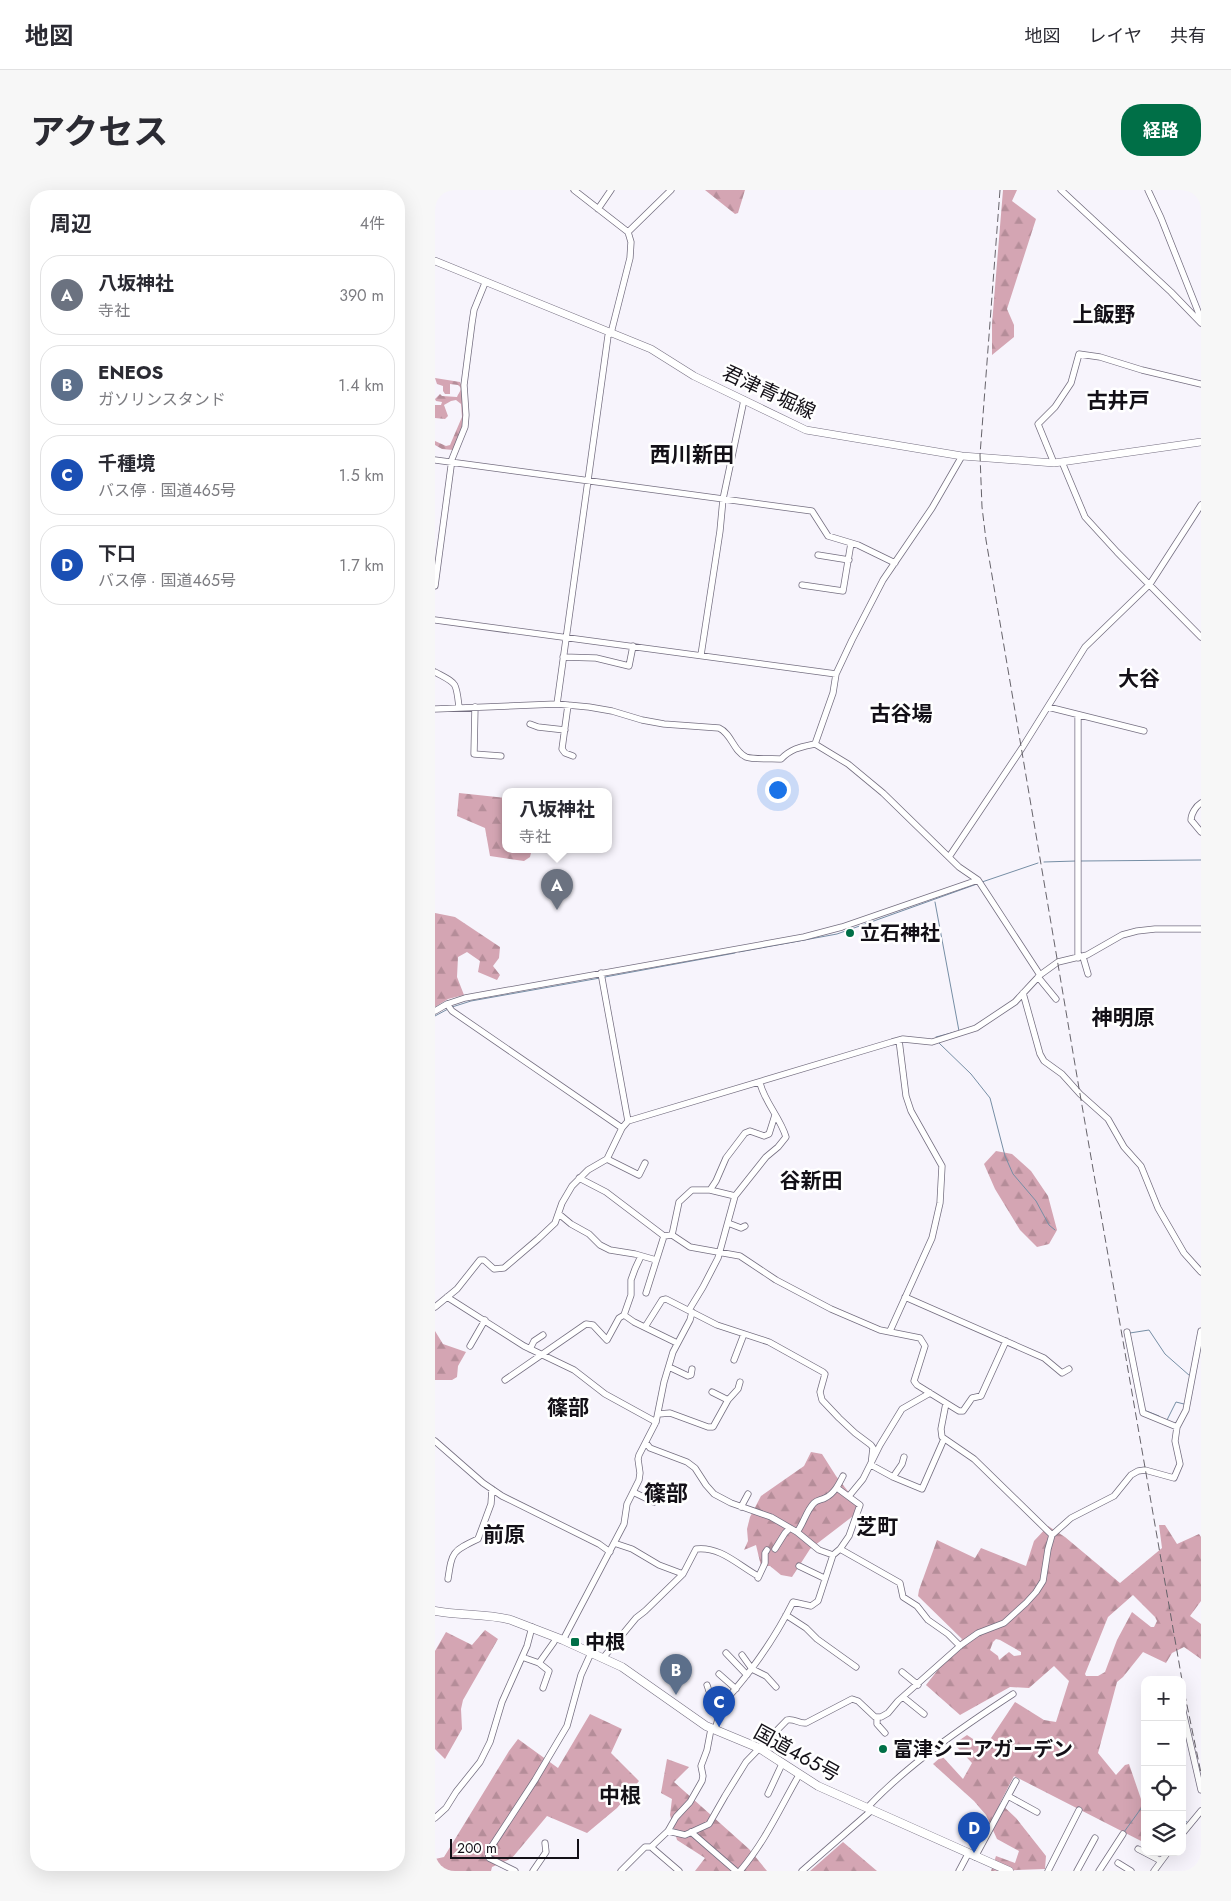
<!DOCTYPE html>
<html lang="ja">
<meta charset="utf-8">
<style>
:root{--surface:#fff;--page:#f7f7f7;--text:#2b2b33;--muted:#7c7c81;--line:#e1e1e2;--accent:#006f47}
body{margin:0;font-family:Jost,"Noto Sans JP",sans-serif;background:var(--page);color:var(--text)}
.controls{position:absolute;right:15px;bottom:15px;display:grid;overflow:hidden;border-radius:10px;box-shadow:0 5px 20px #0002}
.controls button{width:45px;height:45px;display:grid;place-items:center;padding:0;border:0;border-bottom:1px solid var(--line);background:var(--surface);color:var(--text);font:25px sans-serif}
.scale{position:absolute;left:15px;bottom:12px;width:129px;box-sizing:border-box;padding-left:5px;border:2px solid #131017;border-top:0;font-size:14px;line-height:18px;white-space:nowrap;color:#131017;-webkit-text-stroke:4px #fff;paint-order:stroke}
.you{position:absolute;left:342px;top:599px;width:18px;height:18px;margin:-12px;border:4px solid #fff;border-radius:50%;background:#1a73e8;box-shadow:0 0 0 8px #1a73e833}
.badge{display:grid;place-items:center;width:32px;height:32px;border-radius:50%;background:var(--accent);color:#fff;font-size:16px;font-weight:700}
.pin{position:absolute;translate:-50% -41px;filter:drop-shadow(0 1px 2px #0008)}
.pin::after{content:'';position:absolute;top:26px;width:18px;height:15px;background:inherit;clip-path:polygon(0 0,100% 0,50% 100%)}
.popup{position:absolute;left:67px;top:598px;width:110px;height:65px;box-sizing:border-box;display:grid;place-content:center;border-radius:10px;background:var(--surface);filter:drop-shadow(0 1px 4px #0005);font-size:16px;white-space:nowrap;color:var(--muted)}
.popup b{font-size:19px;color:var(--text)}
.popup::after{content:'';position:absolute;left:50%;top:100%;margin-left:-10px;border:10px solid transparent;border-top-color:var(--surface)}
.list{margin:0;padding:0;list-style:none}
h2{display:flex;justify-content:space-between;align-items:center;height:65px;margin:0;padding:0 20px;font-size:21px}
h2 small{font-size:16px;font-weight:400;color:var(--muted)}
.list li{display:grid;grid-template-columns:32px 1fr auto;gap:15px;align-items:center;box-sizing:border-box;height:80px;margin:0 10px 10px;padding:0 10px;border:1px solid var(--line);border-radius:20px}
.list b{display:block;font-size:19px;white-space:nowrap}
.list p{margin:0;font-size:16px;white-space:nowrap;color:var(--muted)}
.list em{font-size:16px;font-style:normal;color:var(--muted)}
.icon{flex:none;width:28px;height:28px;fill:none;stroke:currentColor;stroke-width:2;stroke-linecap:round;stroke-linejoin:round}
.map{position:relative;flex:none;width:766px;height:1681px;overflow:hidden;border-radius:20px}
header{display:flex;align-items:center;gap:30px;box-sizing:border-box;height:70px;padding:0 25px;background:var(--surface);border-bottom:1px solid var(--line)}
header strong{font-size:24px}
nav{display:flex;gap:28px;margin-inline-start:auto;font-size:18px}
.intro{display:flex;align-items:center;justify-content:space-between;box-sizing:border-box;height:120px;padding:0 30px}
h1{margin:0;font-size:35px}
.button{padding:12px 22px;border-radius:20px;background:var(--accent);color:#fff;font-size:18px;font-weight:700}
main{display:flex;gap:30px;padding:0 30px}
aside{flex:1;background:var(--surface);border-radius:20px;box-shadow:0 5px 20px #0002}
.map>svg:first-child{display:block}
</style>
<header>
<strong>地図</strong>
<nav><a>地図</a><a>レイヤ</a><a>共有</a></nav>
</header>
<div class="intro"><h1>アクセス</h1><a class="button">経路</a></div>
<main>
<aside>
<h2>周辺<small>4件</small></h2>
<ul class="list">
<li><span class="badge" style="background:#6b7280">A</span><div><b>八坂神社</b><p>寺社</p></div><em>390 m</em></li>
<li><span class="badge" style="background:#5c6f8a">B</span><div><b>ENEOS</b><p>ガソリンスタンド</p></div><em>1.4 km</em></li>
<li><span class="badge" style="background:#1a4fb4">C</span><div><b>千種境</b><p>バス停 · 国道465号</p></div><em>1.5 km</em></li>
<li><span class="badge" style="background:#1a4fb4">D</span><div><b>下口</b><p>バス停 · 国道465号</p></div><em>1.7 km</em></li>
</ul>
</aside>
<div class="map">
<svg width="766" height="1681" viewBox="0 0 766 1681">
<defs>
<pattern id="forest-firs" width="22" height="20" patternUnits="userSpaceOnUse" patternTransform="scale(1.25)"><rect width="22" height="20" fill="#d4a5b3"/><path d="M5 1l3.5 6h-7zM16 11l3.5 6h-7z" fill="#b58d99"/></pattern>
</defs>
<rect width="100%" height="100%" fill="#f7f4fc"/>
<path fill="url(#forest-firs)" fill-rule="evenodd" d="M270,0H310L303,23L300,24Z
M568,0H582L577,11L601,29L572,119L579,135V147L557,165V134Z
M0,188L25,192C29,201 31,229 28,239C25,246 21,253 18,260L7,259L0,255V251L11,256L15,255L27,227L26,214L21,210L16,211L9,215L13,226L10,229L0,228V215H6L7,212L1,211L0,209L5,204L7,206L22,207C23,203 29,199 23,195L15,194V204H10L8,201V196L2,194Z
M24,603L71,608V659H97L95,667L89,671L55,666L50,638L22,626Z
M0,723L20,727L65,757L64,768L58,776L65,785L62,790L43,782L45,771L32,762L23,767L22,787L29,805L13,809L0,817Z
M561,961L577,964L596,981L613,1006L622,1040L614,1054L602,1057L585,1040L560,999L549,974Z
M0,1141L8,1154L31,1162L23,1176L22,1187L17,1190H0Z
M376,1262L387,1264L401,1286L423,1314L422,1323L375,1359L357,1387L346,1385L335,1376H326L321,1355L309,1360L313,1351L312,1339L315,1327L326,1306L369,1276Z
M724,1335H730L742,1354L764,1344L766,1347V1411L755,1426L766,1434V1469L749,1457L737,1463L731,1473L708,1462L688,1487L682,1492L663,1563L681,1585L690,1575L694,1574L706,1609L710,1610V1653L579,1586L565,1613L581,1628L611,1666L610,1679L556,1681L561,1666L580,1673L584,1661L562,1649L551,1625L539,1611L498,1574L507,1566L528,1589L537,1573L519,1554L532,1545L550,1557L580,1512L609,1530L621,1532L634,1491L619,1476L594,1498L575,1497L525,1525L491,1495L527,1449L483,1406L484,1400L502,1350L540,1368L546,1358L591,1376L599,1351L613,1336L630,1347L685,1393L727,1358ZM698,1405L720,1427L722,1431L719,1437H716L697,1422L682,1450L670,1482L663,1486H651L650,1484L673,1427ZM561,1449L565,1450L586,1462V1465L579,1466L574,1462L564,1470L563,1466L555,1460L558,1452Z
M50,1440L63,1449L28,1510L26,1519L27,1539L10,1569L0,1559V1461L11,1442L37,1455Z
M155,1524L187,1539L176,1563L204,1591L182,1618L152,1643L112,1626L77,1668L57,1677L56,1681H0V1669L9,1667L74,1561L83,1549L123,1578Z
M232,1569L254,1577L239,1592L314,1659L332,1681H260L270,1668L242,1650L235,1625L237,1609L226,1603Z
M408,1652L442,1681H375Z"/>
<g fill="none" stroke-linecap="round" stroke-linejoin="round">
<path stroke="#768ea5" stroke-width="1" d="M646,671L766,670
M609,672L641,671
M547,692L603,673
M500,712L524,841
M436,732L542,694
M304,762L402,744L433,733
M170,787L300,763
M17,817L36,811L165,788
M0,826L13,819
M501,847L520,842
M504,853L536,884L555,908L570,966L578,984L601,1011L614,1035L620,1040
M695,1143L714,1140L730,1164L755,1186
M709,1220L724,1226
M732,1230L741,1212L749,1214
M747,1630L752,1632
M689,1642L710,1613"/>
<defs>
<path id="minor" d="M626,0L736,102L766,133
M713,0L726,28L766,129
M163,19L176,0
M193,42L236,0
M0,270L377,321L393,346L423,355L460,373
M627,272L650,327L682,362L766,447
M619,273L603,234L620,217L636,193L644,164L665,167L707,180L766,194
M383,365L414,370
M367,395L408,401L416,353
M0,396L17,269L30,237L31,225L29,195L37,133L39,120L50,93
M0,430L401,484
M266,465L285,341L288,309L309,210
M128,467L161,468L194,476L198,456
M0,482C22,494 21,491 24,517
M122,514L173,146L176,143L195,68L196,52L193,42L139,0
M133,515L127,559L130,563L138,566
M40,517L39,564L66,566
M613,517L709,541
M0,519L122,514L154,517L177,521L207,530L229,534L284,538C297,544 298,561 311,567C318,570 338,568 346,569C357,558 366,557 380,554L413,574L448,603L524,677L543,690L605,785
M643,525V768
M95,534L103,537L130,540
M380,554L398,503L401,484L417,450L448,390L497,318L527,266
M766,613C761,616 756,624 756,630L766,642
M514,667L587,558L650,457L715,394L766,315
M648,767L653,784
M166,783L193,931
M603,787L621,809
M588,803L605,864L609,871L627,884L645,904L673,929L689,957L706,976L723,1018L749,1063L766,1082
M12,814L17,821L187,938
M0,821L12,814L30,808L369,747L407,737L543,690
M172,969L204,985L210,973
M144,988L171,1002L229,1046L237,1045L255,1057L305,1066L341,1090L396,1119L445,1140L485,1148L490,1156L479,1191L482,1195L524,1221H528L537,1208L546,1206L571,1151
M275,1000L281,991L291,968L310,943L315,941L329,946L334,944L340,925
M124,1024L136,1034L154,1044L165,1055L175,1060L200,1064L221,1070
M293,1033L306,1038L310,1036
M237,1045L244,1012L257,1000H275L300,1006
M206,1066L200,1079L196,1090V1105L189,1125L199,1132L242,1153
M211,1103L229,1046
M12,1107L89,1156L139,1180L170,1204L221,1232
M470,1107L609,1168L627,1183L634,1179
M0,1117L22,1099L45,1070H49L59,1079L69,1078L103,1049L120,1033L127,1013L137,996L153,980L172,969L187,938L193,931L457,852L468,849L497,852L541,838L580,812L605,785L623,772L652,765L687,745L702,741L720,739H766
M254,1120L268,1097L283,1068L300,1006L331,967L343,957L351,947C345,927 330,913 325,893
M210,1137L227,1110L231,1109L282,1135L334,1152L388,1182L390,1184L385,1202L387,1210L404,1228L420,1243L436,1255L438,1258L436,1275L458,1287L487,1299L509,1249
M455,1141L497,1048L505,1013L507,976L476,921L471,906L464,850
M692,1142L708,1223L742,1237
M35,1156L50,1130
M95,1159L99,1151L108,1145
M299,1170L309,1144
M234,1177L253,1186L256,1185L257,1179
M70,1190L151,1134L158,1135L172,1150L184,1128L189,1125
M277,1202L293,1210
M511,1213L506,1239L507,1247L539,1269L617,1345
M224,1224L235,1223L273,1237H278L293,1210L303,1199L305,1192
M0,1251L48,1293L67,1306L164,1354L175,1362
M211,1253L215,1258L252,1272L260,1278L271,1295L279,1304L296,1313L336,1327L362,1342L384,1360L398,1365
M458,1287L467,1274L469,1267
M198,1302L219,1312
M414,1306L428,1289L445,1255L467,1219L495,1203
M306,1317L313,1304
M362,1342C369,1333 371,1321 379,1313C382,1310 386,1310 390,1308C399,1304 404,1294 408,1286
M179,1353L197,1359L224,1375L248,1384
M340,1359L350,1343L355,1338
M405,1359L465,1393L468,1407L482,1416L493,1430L513,1444L525,1456
M364,1376L389,1388
M323,1388L330,1373V1363L332,1360
M13,1389C17,1362 17,1361 43,1349L56,1314L57,1299
M351,1425L371,1438L382,1449L421,1477
M128,1450L189,1334L192,1314L204,1290L205,1283L203,1269L204,1265L221,1232L229,1192L238,1162L255,1130L257,1122
M291,1463L312,1485
M307,1465L317,1479L331,1486L341,1497
M87,1467L104,1473L114,1481L108,1498
M168,1468L201,1428L210,1421L248,1384L261,1359C285,1356 303,1375 323,1386
M104,1473L119,1452
M467,1482L483,1495
M284,1484L301,1499
M272,1495L274,1501L289,1512
M468,1507L489,1524
M747,1517L766,1600
M442,1528V1534L450,1543
M280,1540L286,1518L289,1512C318,1480 339,1450 358,1412L376,1416L383,1411L398,1365L405,1359L414,1346L425,1315L402,1298
M333,1604L347,1574
M573,1606L602,1622
M432,1618C472,1575 529,1536 578,1504
M0,1628L11,1618L21,1602L45,1572L55,1552L67,1512L92,1456L97,1437
M233,1641L250,1645L274,1634L290,1606L311,1572L352,1530C359,1528 364,1534 371,1533L417,1509L423,1511L440,1527H446L453,1523L463,1511L526,1455L543,1443L569,1433L591,1413L601,1402L608,1391L613,1359L617,1345L636,1328L679,1306L696,1285L703,1281L710,1280L739,1288L745,1274L740,1251L742,1237L751,1220L766,1141
M256,1642L301,1681
M747,1644L766,1621
M216,1657L233,1641L241,1627L255,1612L267,1591L268,1586L266,1576L272,1560L276,1539
M703,1659L726,1671
M540,1667L581,1591
M683,1673L696,1681
M764,1680L766,1681
M80,1681L54,1668L53,1662L100,1590L132,1536L146,1485L156,1463
M98,1681L111,1662L110,1653
M186,1681L210,1657H216L244,1681
M305,1681C330,1652 345,1618 364,1585
M367,1681L437,1620
M524,1681L533,1664
M613,1681L644,1620
M642,1681L660,1648
M664,1681L688,1644
M719,1681L733,1662"/>
<path id="major" d="M0,71L216,159L259,186L371,240L527,266L619,273L766,252"/>
<path id="highway" d="M0,1421C25,1426 51,1423 76,1430L128,1450L187,1477L271,1536L324,1558L383,1596L574,1681"/>
</defs>
<use href="#minor" stroke="#756f81" stroke-width="7"/>
<use href="#major" stroke="#756f81" stroke-width="8"/>
<use href="#highway" stroke="#756f81" stroke-width="9"/>
<use href="#minor" stroke="#fff" stroke-width="5.5"/>
<use href="#major" stroke="#fff" stroke-width="7"/>
<use href="#highway" stroke="#fff" stroke-width="8"/>
<path stroke="#66636a" stroke-width="1" stroke-dasharray="8 4" stroke-linecap="butt" d="M565,0L545,265L547,317L551,350L645,904L747,1490
M747,1491L766,1583"/>
</g>
<g fill="#006f47" stroke="#fff" stroke-width="2">
<circle cx="415" cy="743" r="5"/>
<rect x="135" y="1447" width="10" height="10" rx="2.5"/>
<circle cx="448" cy="1559" r="5"/>
</g>
<g text-anchor="middle" stroke-width="5" stroke-linejoin="round" paint-order="stroke">
<g font-size="20" fill="#131017" stroke="#fff">
<text transform="translate(334 202) rotate(25)" y="7">君津青堀線</text>
<text transform="translate(362 1563) rotate(29)" y="7">国道465号</text>
</g>
<g font-size="20" font-weight="bold" fill="#131017" stroke="#fff" text-anchor="start">
<text x="425" y="750">立石神社</text>
<text x="150" y="1459">中根</text>
<text x="458" y="1566">富津シニアガーデン</text>
</g>
<g font-size="21" font-weight="bold" fill="#131017" stroke="#fff">
<text x="669" y="132">上飯野</text>
<text x="683" y="218">古井戸</text>
<text x="257" y="272">西川新田</text>
<text x="704" y="496">大谷</text>
<text x="466" y="531">古谷場</text>
<text x="688" y="835">神明原</text>
<text x="376" y="998">谷新田</text>
<text x="133" y="1225">篠部</text>
<text x="442" y="1344">芝町</text>
<text x="69" y="1352">前原</text>
<text x="185" y="1613">中根</text>
</g>
<g font-size="22" font-weight="bold" fill="#131017" stroke="#fff">
<text x="231" y="1311">篠部</text>
</g>
</g>
</svg>
<div class="controls">
<button>+</button>
<button>−</button>
<button><svg class="icon" aria-label="locate" viewBox="0 0 24 24"><circle cx="12" cy="12" r="6"/><path d="M12 2v4M12 18v4M2 12h4M18 12h4"/></svg></button>
<button><svg class="icon" aria-label="layers" viewBox="0 0 24 24"><path d="M12 4l9 5-9 5-9-5zM3 14l9 5 9-5"/></svg></button>
</div>
<div class="scale">200 m</div>
<div class="you"></div>
<div class="pin badge" style="left:122px;top:720px;background:#6b7280">A</div>
<div class="popup"><b>八坂神社</b>寺社</div>
<div class="pin badge" style="left:241px;top:1505px;background:#5c6f8a">B</div>
<div class="pin badge" style="left:284px;top:1537px;background:#1a4fb4">C</div>
<div class="pin badge" style="left:539px;top:1663px;background:#1a4fb4">D</div>
</div>
</main>
